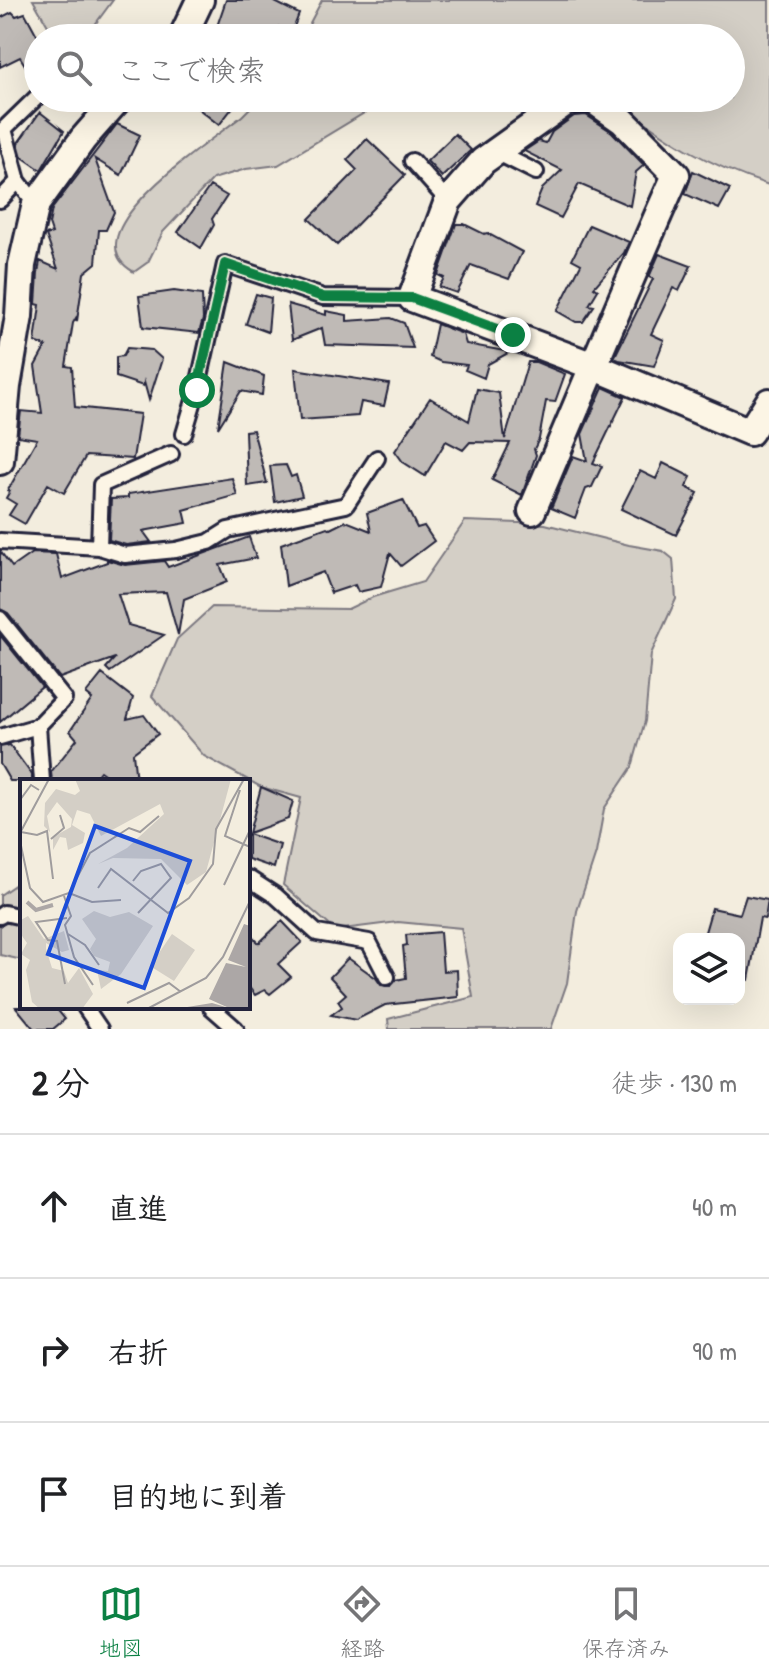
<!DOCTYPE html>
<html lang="ja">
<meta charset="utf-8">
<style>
:root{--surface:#fff;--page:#f6f6f6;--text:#202124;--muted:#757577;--line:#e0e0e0;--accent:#0b8043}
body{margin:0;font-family:"Patrick Hand","Klee One",sans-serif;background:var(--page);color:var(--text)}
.controls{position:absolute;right:24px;bottom:24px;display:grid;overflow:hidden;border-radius:16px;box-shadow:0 8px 32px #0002}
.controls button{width:72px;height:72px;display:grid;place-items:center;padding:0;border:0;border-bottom:2px solid var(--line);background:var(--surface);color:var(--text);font:40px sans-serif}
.stop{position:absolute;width:24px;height:24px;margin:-18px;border:6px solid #0b8043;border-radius:50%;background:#fff}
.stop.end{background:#0b8043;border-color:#fff;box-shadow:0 2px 8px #0008}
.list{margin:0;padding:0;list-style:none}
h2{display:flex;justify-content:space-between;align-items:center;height:104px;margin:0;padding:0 32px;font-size:34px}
h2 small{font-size:26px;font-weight:400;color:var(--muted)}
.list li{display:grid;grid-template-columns:52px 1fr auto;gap:24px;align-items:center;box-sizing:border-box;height:144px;padding:0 32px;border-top:2px solid var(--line)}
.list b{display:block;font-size:30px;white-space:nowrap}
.list em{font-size:26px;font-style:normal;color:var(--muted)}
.icon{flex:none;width:44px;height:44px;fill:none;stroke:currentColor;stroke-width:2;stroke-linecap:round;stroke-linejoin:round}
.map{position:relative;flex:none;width:769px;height:1029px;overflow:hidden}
.search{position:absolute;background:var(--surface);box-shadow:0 8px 32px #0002;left:24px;right:24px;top:24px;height:88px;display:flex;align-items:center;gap:20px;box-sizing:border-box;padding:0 28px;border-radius:44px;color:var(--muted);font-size:30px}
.sheet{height:536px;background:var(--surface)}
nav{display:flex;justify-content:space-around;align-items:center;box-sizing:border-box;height:112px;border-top:2px solid var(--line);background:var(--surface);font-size:22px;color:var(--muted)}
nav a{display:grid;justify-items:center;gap:4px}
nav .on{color:var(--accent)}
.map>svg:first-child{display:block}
</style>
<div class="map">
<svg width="769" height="1029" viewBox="0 0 769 1029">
<rect width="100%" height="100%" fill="#f3edde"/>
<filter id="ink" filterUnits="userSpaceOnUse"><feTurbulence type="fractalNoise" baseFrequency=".0125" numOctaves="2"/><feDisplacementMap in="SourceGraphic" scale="16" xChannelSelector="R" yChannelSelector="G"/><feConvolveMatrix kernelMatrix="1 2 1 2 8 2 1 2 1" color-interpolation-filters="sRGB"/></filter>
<g filter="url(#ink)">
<path fill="#d4cfc6" stroke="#7b7880" stroke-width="2" d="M33,0H113L85,38H55Z
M322,0H769V185C704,164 666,139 613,98H731V38H302Z
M260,98H426L366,112L278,165L246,169L213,179L163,232L148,262L134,272C65,234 214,139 242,116C248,110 254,104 260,98Z
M465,521L545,524L629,545L663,551L673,559L676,599L651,654L645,721L632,767L604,809L596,853L577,911L567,983L551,1029H389L388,1019L473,997L461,928L398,922L335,930L283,885L301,798L261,787L204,756L152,696L177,639L212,607L348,609L373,597L423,582Z
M22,880V960L0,955V895Z"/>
<path fill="#bfbab6" stroke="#22223b" stroke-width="2" d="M226,0H271L299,14L292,32L279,27V38H213Z
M12,12L16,16L25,13L38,37V86L20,57L0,67V18Z
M185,98H240L219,125Z
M40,112L64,131L41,170L22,157L18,143Z
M586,115L612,132L644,165L636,172L630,206L579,184L561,218L535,206L542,189L562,170L524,151L539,141L546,143L552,132L574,116Z
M117,124L140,135L121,175L95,159L114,212L106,230H99L96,263L84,273L77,321L76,318L73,323L66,366L72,367L75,407L140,414L133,459L86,456L64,493L48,484L25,524L9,515L16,504L6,498L10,491L8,490L37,439L18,436L21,411L42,413L35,366L46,346L35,342L40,305L36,304L38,273L40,261L58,269L46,235L52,233L49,224L52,209Z
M455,134L471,150L442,177L427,161Z
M367,139L405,175L337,245L309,219L357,170L347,160Z
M693,171L730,189L719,209L685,194Z
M210,186L227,196L212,219L214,225L201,248L178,232Z
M456,224H464L484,234L487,233L522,252L509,279L471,265L457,293L439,287L444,278L438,275Z
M589,225L629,242L624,253L594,287L598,290L589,305L594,306L583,322H576L557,311L581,264L572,259Z
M659,254L691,266L679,291L673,288L651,334L664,340L654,366L619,360L614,358L653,279L649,277Z
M174,291L202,295L203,319L199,333L143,327L139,296Z
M256,294L271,298L268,332L246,324Z
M288,304L326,315V311L347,315V321L391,318L404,323L413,348L325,345L322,328L292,340Z
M437,324L463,334L466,344L510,352L488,364L484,378L465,370L467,365L441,362L430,357Z
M127,348L152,350L162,359L149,400L144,382L143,386L116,377V357L123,356Z
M228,362L264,376L262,395L241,391L218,428Z
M528,362H536L565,374L555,402L546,401L539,439L534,449L536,455L522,495L492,480L510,443L470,442L463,450L446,441L425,476L403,462L395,451L430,398L469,421L477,389L499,393L505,439Z
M295,369L389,384L384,406L361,402L358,416L300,420Z
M603,387L625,397L593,463L602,466L592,487L586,489L575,518L551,508L573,456L587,461L582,434Z
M253,430L267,483L247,486L245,431Z
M663,463L691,477L686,487L698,493L676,535L621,509L640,471L656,479Z
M286,465L291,477L296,475L302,496L275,502L270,466Z
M232,478L237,495L184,510L187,523L143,531L151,542L126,545L109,540L111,499L128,498V494Z
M403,500L417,528L424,526L434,541L401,566L390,553L381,587L358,592L355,585L331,593L323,572L286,586L281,544L327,527L330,529L346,521L371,531L367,513Z
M249,537L256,558L220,565L227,582L184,599L178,635L166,592L118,594L128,625L164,635L110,672L106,668L115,658L60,678L8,613L0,609V551L12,567L32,553L56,554L62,579L107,562V560L125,565L164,561L168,567Z
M0,635L42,687L0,722Z
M102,674L133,698L127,719L144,715L158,734L133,753L136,781H114L100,771L92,781H52L51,772L77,739L70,731L92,699L86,694Z
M10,745L32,775V781H10L0,764V747Z
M261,787L293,801L288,819L249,833Z
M248,834L280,845L274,868L248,859Z
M746,896L768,900L765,919L760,918L749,980L739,979V939H703L712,908L740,914Z
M282,921L302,942L278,964L291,977L270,994L265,990L255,995L248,986V932L259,943Z
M440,932L443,971L457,970L458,997L385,1005L356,1020L331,1015L342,1007L338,1001L346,994L330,977L348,958L376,978L381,985L391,986L396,980L406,978L403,946L407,945L406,935Z
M16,1007H55L65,1019L53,1029H34Z"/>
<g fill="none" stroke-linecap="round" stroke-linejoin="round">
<defs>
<path id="service" d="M496,152L536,172
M412,161L448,201
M0,200L18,181
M36,204L18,181L4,129L38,96
M184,434L197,390L225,264L323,297L412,298
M0,541L99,547L125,555L176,550L209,542L228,530L346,505L377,458
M99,547L101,485L171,454
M0,619L64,699L38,726L42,781
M0,737L38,726
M248,878L276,896L317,933L369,942L387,977
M0,916L4,913L22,917
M85,1007L100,1029
M211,1007L236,1029"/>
<path id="minor" d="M182,38L200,0
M0,461L7,386L19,316L22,265L36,204L83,139L119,98
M532,511C580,399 626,286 676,175L622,120L592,99L569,100L483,161L448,201L412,298L593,366L750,432L769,402"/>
</defs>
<use href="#service" stroke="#22223b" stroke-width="20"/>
<use href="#minor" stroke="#22223b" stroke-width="32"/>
<use href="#service" stroke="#fcf5e5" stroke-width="14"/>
<use href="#minor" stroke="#fcf5e5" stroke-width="26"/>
</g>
</g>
<g fill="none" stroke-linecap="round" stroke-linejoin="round" filter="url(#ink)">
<path stroke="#0b8043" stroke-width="10" d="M197,390L225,264L323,297L412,298L513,335"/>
</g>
<g transform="translate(20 779)">
<rect width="230" height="230" fill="#f3edde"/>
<path d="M55,0H211L186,93L167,106L141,80L93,79L78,85L107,69L144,35L140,25L81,57L70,35L57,31L52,46L65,54L63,64L48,71L46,59L40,58L33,71V58L51,48L52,40L37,23L27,37L30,53L24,47L25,24L36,10L55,16L60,12ZM74,132L90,138L109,133L133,147L101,195L81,210L77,191L88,192L90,183L74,177L70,170L76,160L62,140ZM8,137L24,160L44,152L49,171L42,173L26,164V170L32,189L44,192L48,204L59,189L73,215L62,230H20L12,223L6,191L10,181L1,175L7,164L0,154L1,141ZM152,155L175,171L154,202L130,187Z" fill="#d4cfc6"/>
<path d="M224,145L230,147V230H155L192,224L209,229L189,220L206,184L226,188L208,181Z" fill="#aca7a6"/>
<path fill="none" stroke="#aca7a6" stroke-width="4" d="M7,123L16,131L33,126"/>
<path fill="none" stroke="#9f9c9d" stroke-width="2" d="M220,11L205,57L230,68M0,21L11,6L19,11M1,53L17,56L27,52L33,100M0,54L29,0M31,60L44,49L40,36M0,62L10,109L23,123L49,114L70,74L109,49L120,53L139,37M113,102L121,92L141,85L151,99L118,134M204,106L230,51M78,109L91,90L148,134L169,119L193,85L196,50L224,0M49,114L72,123L101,121M44,117L51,137L45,146L54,178L73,206M48,155L65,166L79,186M45,205L37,162L28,161L16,143L47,139M107,224L149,204L161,213M127,230L186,199L203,178L230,122"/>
<path fill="#1d4ed8" fill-opacity="0.15" stroke="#1d4ed8" stroke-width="4" d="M75,47L170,82L124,209L28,175Z"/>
<rect width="230" height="230" fill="none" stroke="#22223b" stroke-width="4"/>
</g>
</svg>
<div class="controls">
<button><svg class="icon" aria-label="layers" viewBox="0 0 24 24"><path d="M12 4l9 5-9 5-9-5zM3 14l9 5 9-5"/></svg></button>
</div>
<div class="stop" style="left:197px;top:390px"></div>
<div class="stop end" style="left:513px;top:335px"></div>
<div class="search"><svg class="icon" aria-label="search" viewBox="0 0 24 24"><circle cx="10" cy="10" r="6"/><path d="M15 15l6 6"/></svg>ここで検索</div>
</div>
<section class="sheet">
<h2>2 分<small>徒歩 · 130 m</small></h2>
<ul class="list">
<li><svg class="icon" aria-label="ahead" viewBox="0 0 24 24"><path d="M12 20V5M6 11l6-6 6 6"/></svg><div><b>直進</b></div><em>40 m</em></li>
<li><svg class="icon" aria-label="right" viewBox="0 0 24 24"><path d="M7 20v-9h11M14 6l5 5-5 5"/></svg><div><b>右折</b></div><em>90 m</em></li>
<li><svg class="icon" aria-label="arrive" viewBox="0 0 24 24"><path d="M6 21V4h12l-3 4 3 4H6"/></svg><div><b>目的地に到着</b></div></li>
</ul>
</section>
<nav>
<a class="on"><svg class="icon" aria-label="map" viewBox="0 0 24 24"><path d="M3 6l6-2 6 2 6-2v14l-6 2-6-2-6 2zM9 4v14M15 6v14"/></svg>地図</a>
<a><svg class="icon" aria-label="directions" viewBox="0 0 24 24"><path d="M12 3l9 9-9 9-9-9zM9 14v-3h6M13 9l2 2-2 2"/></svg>経路</a>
<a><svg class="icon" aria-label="saved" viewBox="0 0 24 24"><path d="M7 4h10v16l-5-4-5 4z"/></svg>保存済み</a>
</nav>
